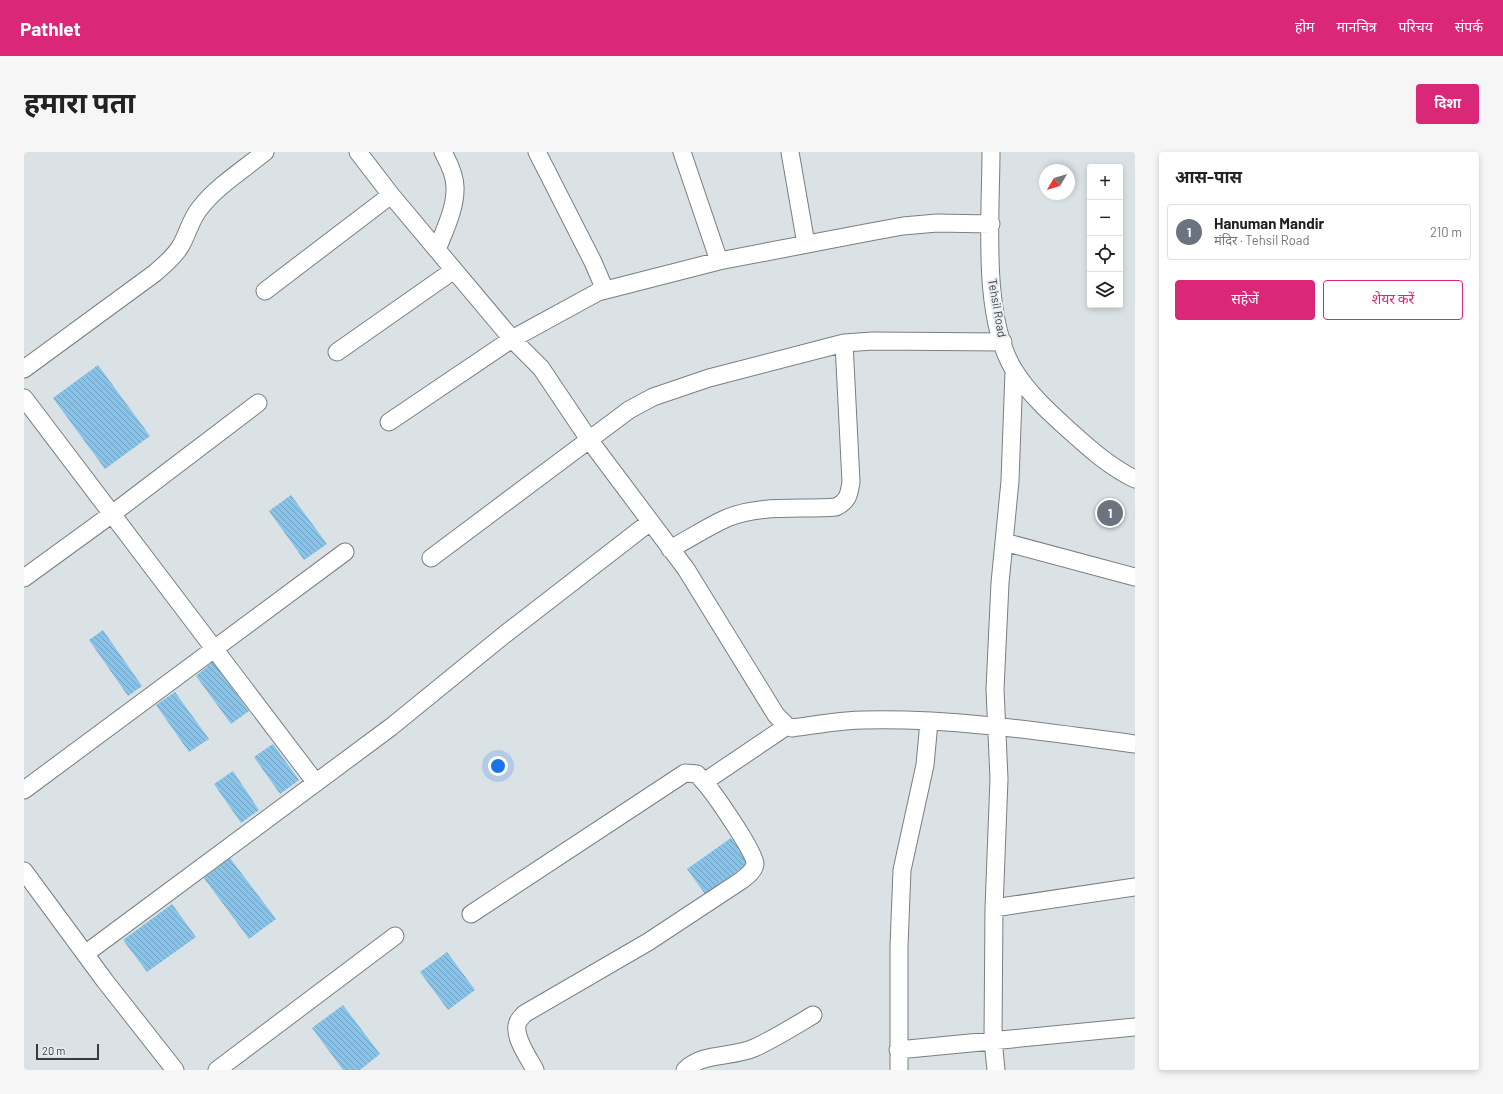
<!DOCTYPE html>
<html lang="hi">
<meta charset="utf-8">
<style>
:root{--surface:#fff;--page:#f6f6f6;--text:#222;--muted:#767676;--line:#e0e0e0;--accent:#db2777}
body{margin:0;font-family:Barlow,"Noto Sans Devanagari",sans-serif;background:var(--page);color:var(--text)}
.controls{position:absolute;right:12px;top:12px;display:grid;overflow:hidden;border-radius:4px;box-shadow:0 2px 6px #0003}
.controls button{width:36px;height:36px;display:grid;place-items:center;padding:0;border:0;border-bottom:1px solid var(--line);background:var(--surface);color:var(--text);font:20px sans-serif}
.compass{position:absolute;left:1015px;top:12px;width:36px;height:36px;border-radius:50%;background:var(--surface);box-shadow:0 2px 6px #0003;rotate:232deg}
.scale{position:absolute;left:12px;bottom:10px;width:63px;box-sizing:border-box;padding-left:4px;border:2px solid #393c3d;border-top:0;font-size:11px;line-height:14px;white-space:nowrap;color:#393c3d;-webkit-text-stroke:3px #e8eff4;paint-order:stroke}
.you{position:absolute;left:474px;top:614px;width:14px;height:14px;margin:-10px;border:3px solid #fff;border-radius:50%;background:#1a73e8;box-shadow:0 0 0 6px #1a73e833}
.badge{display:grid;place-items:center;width:26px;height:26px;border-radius:50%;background:var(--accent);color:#fff;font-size:13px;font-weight:700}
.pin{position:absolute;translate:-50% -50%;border:2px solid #fff;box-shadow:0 1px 4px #0006}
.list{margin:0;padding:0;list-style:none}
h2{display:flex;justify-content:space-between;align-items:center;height:52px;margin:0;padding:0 16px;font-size:17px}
h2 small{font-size:13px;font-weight:400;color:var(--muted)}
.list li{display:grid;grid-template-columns:26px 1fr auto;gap:12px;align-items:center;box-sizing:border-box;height:56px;margin:0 8px 8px;padding:0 8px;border:1px solid var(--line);border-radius:4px}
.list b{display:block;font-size:15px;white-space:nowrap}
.list p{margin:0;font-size:13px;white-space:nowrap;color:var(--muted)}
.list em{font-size:13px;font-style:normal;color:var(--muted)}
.actions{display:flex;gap:8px;padding:12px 16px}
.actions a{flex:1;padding:9px 0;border:1px solid var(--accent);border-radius:4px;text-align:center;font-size:14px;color:var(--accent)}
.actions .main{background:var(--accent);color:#fff}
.icon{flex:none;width:22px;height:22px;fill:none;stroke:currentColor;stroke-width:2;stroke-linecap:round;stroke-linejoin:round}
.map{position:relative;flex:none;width:1111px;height:918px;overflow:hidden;border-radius:4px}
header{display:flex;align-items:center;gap:24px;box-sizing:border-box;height:56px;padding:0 20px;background:var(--accent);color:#fff}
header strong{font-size:19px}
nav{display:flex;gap:22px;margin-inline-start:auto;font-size:14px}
.intro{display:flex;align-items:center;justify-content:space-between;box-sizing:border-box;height:96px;padding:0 24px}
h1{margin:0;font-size:28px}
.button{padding:10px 18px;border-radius:4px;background:var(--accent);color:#fff;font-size:14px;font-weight:700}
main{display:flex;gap:24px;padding:0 24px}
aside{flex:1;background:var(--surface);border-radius:4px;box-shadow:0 2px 6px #0003}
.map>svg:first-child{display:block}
</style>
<header>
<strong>Pathlet</strong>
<nav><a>होम</a><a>मानचित्र</a><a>परिचय</a><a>संपर्क</a></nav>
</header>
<div class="intro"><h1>हमारा पता</h1><a class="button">दिशा</a></div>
<main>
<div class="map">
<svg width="1111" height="918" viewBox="0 0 1111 918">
<defs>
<pattern id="building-back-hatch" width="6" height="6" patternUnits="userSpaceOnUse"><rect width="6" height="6" fill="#88c3e8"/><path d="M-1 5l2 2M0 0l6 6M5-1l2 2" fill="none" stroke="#70a0bd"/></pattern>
</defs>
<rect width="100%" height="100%" fill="#dbe2e6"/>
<path fill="url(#building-back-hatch)" d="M74,213L126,284L81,317L29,246Z
M267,343L303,392L280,408L245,359Z
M79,478L118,534L104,544L65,488Z
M189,510L225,559L207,572L172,524Z
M151,540L185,587L165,600L132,553Z
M249,592L275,628L256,642L230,605Z
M209,619L235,658L217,671L190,632Z
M707,686L725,711L681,742L663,717Z
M206,706L252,767L225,787L180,726Z
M148,752L172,785L123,820L99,788Z
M423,800L451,838L424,858L396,820Z
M319,853L356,902L336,918H319L288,876Z"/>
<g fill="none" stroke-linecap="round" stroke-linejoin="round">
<defs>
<path id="street" d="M334,0L367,43L488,187L517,216L566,289L662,417L752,563L763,574L768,576C792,573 817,568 841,568C932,566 1021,580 1111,592
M513,0L569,110L581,138
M658,0L695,109
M766,0L782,92
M967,0C967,63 957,164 990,218C1004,241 1026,261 1046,279C1066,297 1086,315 1111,327
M413,98C420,79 432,56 431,35C431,23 425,11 419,0
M241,139L367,43
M313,200L430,118
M0,217L131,121C140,113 150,105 156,95C164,82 166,68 176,56C193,34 219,18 241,0
M0,246L292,631
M365,270L488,187L574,140L695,109L841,81L879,74L913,71L967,72
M980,390L1111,425
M646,397C665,387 683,375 703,366C737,352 776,358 812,355C824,349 825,343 827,330L820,191
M407,406L605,258L629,245L685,226L820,191L849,189L979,190
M0,426L88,362L234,251
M680,630L763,574
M0,638L321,400
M0,719L81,829L151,918
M970,756L1111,735
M447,762L661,621L673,622L680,630C690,641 731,700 731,712C730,719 723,724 718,728L624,790L500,862C499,864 495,867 494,870C488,884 505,906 511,918
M61,802L367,575L480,483L626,370
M874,898L1111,875
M193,918L371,784
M661,918C679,900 707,906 730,896C750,887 769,875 789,863
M875,918V794L878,718L901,613L905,570
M972,918L969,888L970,756L975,627L971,537L976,431L986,329L990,219"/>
</defs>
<use href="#street" stroke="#787f83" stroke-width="19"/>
<use href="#street" stroke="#fff" stroke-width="17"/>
</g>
<g text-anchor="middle" stroke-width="4" stroke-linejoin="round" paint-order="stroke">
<g font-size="12" fill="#393c3d" stroke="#e8eff4">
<text transform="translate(973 156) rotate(80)" y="4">Tehsil Road</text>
</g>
</g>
</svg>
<div class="controls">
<button>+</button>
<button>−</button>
<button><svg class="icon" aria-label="locate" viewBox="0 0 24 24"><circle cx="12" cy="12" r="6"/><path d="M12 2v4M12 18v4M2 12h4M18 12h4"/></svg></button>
<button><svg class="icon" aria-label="layers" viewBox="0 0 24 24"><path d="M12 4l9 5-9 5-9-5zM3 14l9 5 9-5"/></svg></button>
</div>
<svg class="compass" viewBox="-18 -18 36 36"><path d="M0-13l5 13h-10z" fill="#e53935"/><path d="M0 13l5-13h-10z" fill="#767676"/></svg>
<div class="scale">20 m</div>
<div class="you"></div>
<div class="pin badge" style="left:1086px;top:361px;background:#6b7280">1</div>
</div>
<aside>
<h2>आस-पास<small></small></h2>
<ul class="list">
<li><span class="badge" style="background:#6b7280">1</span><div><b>Hanuman Mandir</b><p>मंदिर · Tehsil Road</p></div><em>210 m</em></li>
</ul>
<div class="actions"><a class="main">सहेजें</a><a>शेयर करें</a></div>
</aside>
</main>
